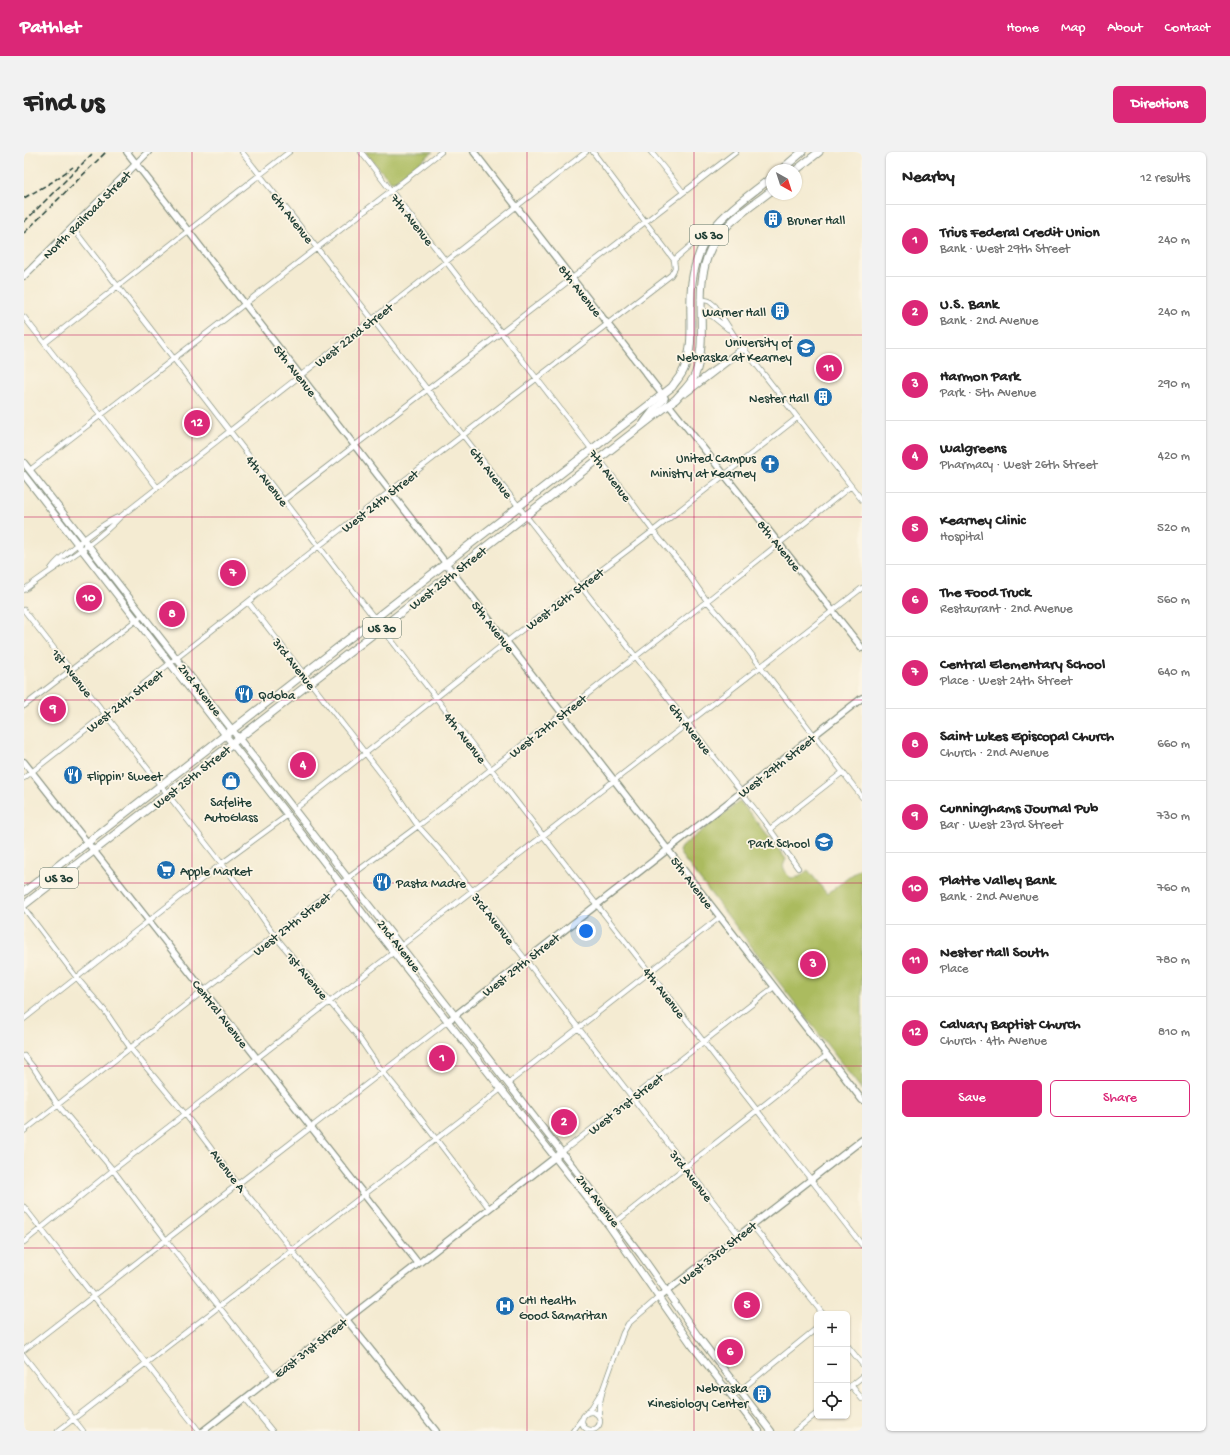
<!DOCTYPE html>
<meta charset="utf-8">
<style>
:root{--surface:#fff;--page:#f2f2f2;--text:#222;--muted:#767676;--line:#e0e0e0;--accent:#db2777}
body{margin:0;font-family:"Gochi Hand",sans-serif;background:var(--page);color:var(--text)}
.controls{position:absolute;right:12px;bottom:12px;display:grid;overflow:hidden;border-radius:6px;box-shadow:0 1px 3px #0004}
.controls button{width:36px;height:36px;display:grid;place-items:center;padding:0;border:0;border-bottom:1px solid var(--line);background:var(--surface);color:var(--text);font:20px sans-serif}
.compass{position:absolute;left:742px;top:12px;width:36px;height:36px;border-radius:50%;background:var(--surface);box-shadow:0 1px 3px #0004;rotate:141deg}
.you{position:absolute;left:562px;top:779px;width:14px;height:14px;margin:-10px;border:3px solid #fff;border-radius:50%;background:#1a73e8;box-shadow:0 0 0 6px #1a73e833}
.badge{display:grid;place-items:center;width:26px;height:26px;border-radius:50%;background:var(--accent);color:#fff;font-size:13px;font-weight:700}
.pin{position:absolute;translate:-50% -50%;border:2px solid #fff;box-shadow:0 1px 4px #0006}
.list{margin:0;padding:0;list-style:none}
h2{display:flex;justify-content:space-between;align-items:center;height:52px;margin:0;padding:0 16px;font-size:17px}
h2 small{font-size:13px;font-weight:400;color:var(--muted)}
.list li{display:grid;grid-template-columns:26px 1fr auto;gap:12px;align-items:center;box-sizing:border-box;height:72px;padding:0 16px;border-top:1px solid var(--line)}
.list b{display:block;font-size:15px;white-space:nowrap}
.list p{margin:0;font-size:13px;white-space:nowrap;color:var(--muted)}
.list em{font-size:13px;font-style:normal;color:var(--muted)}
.actions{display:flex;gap:8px;padding:12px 16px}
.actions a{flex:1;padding:9px 0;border:1px solid var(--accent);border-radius:6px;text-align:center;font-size:14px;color:var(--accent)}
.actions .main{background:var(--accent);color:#fff}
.icon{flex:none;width:22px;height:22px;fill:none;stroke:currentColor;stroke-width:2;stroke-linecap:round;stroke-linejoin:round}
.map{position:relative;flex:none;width:838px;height:1279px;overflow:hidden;border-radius:6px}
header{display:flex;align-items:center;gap:24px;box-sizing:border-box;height:56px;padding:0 20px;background:var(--accent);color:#fff}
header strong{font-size:19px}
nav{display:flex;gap:22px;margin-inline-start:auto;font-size:14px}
.intro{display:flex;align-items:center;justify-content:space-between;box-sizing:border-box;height:96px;padding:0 24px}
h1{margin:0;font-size:28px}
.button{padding:10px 18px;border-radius:6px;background:var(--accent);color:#fff;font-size:14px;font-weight:700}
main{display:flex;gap:24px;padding:0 24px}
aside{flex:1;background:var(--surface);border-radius:6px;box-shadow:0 1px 3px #0004}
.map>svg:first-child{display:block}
</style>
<header>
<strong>Pathlet</strong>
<nav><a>Home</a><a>Map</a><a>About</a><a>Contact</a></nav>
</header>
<div class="intro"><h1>Find us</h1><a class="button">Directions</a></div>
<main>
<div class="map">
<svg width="838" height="1279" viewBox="0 0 838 1279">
<rect width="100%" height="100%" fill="#fcf5e5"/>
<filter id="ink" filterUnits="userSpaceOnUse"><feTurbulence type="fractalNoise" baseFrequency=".025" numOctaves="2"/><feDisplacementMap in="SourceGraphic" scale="8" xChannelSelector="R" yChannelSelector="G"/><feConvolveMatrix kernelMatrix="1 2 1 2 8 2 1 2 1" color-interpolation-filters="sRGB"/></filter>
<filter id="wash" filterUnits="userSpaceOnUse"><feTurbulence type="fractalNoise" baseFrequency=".012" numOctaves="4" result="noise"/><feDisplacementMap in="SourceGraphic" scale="16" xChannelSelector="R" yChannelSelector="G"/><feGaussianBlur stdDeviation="0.9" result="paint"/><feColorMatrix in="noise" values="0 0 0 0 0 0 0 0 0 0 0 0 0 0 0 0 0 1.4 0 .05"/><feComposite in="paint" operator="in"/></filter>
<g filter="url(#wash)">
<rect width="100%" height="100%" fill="#f4ebd2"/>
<path fill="#abbb5e" stroke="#657c49" d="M341,0H409L371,29H366Z
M716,649L762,707L759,714L762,721L767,726L775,725L784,718L803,742L838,715V938L657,703L655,699L657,695Z"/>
</g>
<g filter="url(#ink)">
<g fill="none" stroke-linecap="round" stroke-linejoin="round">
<defs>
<path id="minor" d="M218,0L740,669L774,716
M337,0L600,339L629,379L657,412L683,449L710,480L838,645
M627,0L659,40
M48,75L467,617L838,1093
M650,108L685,78
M676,147L685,149L691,154L713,188L838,348
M677,160L688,164L704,177
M0,165L133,335
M21,191L265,0
M6,318L417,0
M260,348L712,0
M27,417C35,405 80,370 94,365
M0,438C31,414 69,394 96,365L562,0
M224,450L369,637L394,674L422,705L715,1083
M0,458L226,748L251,784L333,883L352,911L386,953L465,1056
M0,554L119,463
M0,626L295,394L647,123L651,116L650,108L569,0
M271,657L490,484L629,379L773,266
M746,677L819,620
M0,756L53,826L81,859L107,897L161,962L214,1032L241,1064L322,1167
M377,794L838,436
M0,867L197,712L264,663
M0,904L9,915L34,953L89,1018L142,1088L250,1224
M484,931L696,765
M0,979L324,726L394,674L683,449L827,334
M538,1000L750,835
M0,1055L175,1279
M592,1070L803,903
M728,1073L799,1162
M0,1090L89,1018L370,800
M823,1193L838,1212
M0,1198L424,869
M0,1204L59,1279
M827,1233L838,1247
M823,1237L838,1225
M708,1245L793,1176
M221,1246L248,1279
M558 1269a9 9 0 1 1 18 0a9 9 0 1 1-18 0Z
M563,1260L568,1255L578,1239
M575,1265V1254L579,1237L599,1181L604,1172L634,1146
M34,1279L477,937
M549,1279L557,1268
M771,1279L793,1261"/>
<path id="tertiary" d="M103,0L838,948
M450,0L641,246L640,248L629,258L620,270
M645,253L838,496
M0,610L394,1111
M424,869L838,546
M634,1146L838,988
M322,1167L412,1279
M179,1279L538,1000"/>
<path id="secondary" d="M0,124L124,0
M0,311L592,1070L617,1103L674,1184L747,1279
M0,323L317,732L344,768L585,1074L667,1192L735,1279"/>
<path id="primary" d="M757,18L778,0
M772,18L795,0
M661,241L720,196
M0,740L648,235C652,229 657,224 660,217C672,192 664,157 668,130C670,115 675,100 682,87C697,62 725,44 748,25
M0,753L652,247C659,239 667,232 671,223C686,184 667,138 687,96C699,71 727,55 748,38"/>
</defs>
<use href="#minor" stroke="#8a9483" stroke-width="6"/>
<use href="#tertiary" stroke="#8a9483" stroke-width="8"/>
<use href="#secondary" stroke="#8a9483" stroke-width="8"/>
<use href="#primary" stroke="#8a9483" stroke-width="9"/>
<use href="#minor" stroke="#fff" stroke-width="4.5"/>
<use href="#tertiary" stroke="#fff" stroke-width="5.5"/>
<use href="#secondary" stroke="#fff" stroke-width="6"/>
<use href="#primary" stroke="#fff" stroke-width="7"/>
<path stroke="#1f3d34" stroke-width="1.5" stroke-dasharray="6 3" stroke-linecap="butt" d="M0,46L28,30L49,15
M0,70L70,0
M0,81L82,0"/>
</g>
</g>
<path fill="none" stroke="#c2185b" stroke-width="1" stroke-opacity="0.55" d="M168,0V1279M335,0V1279M503,0V1279M670,0V1279M0,183H838M0,365H838M0,548H838M0,731H838M0,914H838M0,1096H838"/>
<defs>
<symbol id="building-disc" viewBox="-11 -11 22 22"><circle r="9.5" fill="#1f6fb2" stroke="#fcf5e5"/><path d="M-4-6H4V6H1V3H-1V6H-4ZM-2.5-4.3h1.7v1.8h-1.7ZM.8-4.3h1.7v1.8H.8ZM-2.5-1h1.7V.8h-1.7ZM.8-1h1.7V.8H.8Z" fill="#fff"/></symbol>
<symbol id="university-disc" viewBox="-11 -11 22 22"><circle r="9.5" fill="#1f6fb2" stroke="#fcf5e5"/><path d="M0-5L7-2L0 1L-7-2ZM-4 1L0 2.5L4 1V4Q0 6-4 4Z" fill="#fff"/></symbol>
<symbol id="church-disc" viewBox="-11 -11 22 22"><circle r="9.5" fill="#1f6fb2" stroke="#fcf5e5"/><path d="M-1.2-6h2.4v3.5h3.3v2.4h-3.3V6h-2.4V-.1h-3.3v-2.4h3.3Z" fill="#fff"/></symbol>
<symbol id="restaurant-disc" viewBox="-11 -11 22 22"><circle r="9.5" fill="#1f6fb2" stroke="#fcf5e5"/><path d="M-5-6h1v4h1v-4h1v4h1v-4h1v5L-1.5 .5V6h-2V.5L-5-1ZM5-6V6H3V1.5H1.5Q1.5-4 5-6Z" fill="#fff"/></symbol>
<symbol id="shop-disc" viewBox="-11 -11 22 22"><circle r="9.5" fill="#1f6fb2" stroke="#fcf5e5"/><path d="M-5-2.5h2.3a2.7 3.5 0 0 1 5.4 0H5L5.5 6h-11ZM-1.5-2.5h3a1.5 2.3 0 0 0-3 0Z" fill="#fff"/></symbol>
<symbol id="school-disc" viewBox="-11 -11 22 22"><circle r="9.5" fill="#1f6fb2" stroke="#fcf5e5"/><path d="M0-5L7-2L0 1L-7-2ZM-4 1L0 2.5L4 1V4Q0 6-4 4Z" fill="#fff"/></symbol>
<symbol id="supermarket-disc" viewBox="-11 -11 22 22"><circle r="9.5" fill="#1f6fb2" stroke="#fcf5e5"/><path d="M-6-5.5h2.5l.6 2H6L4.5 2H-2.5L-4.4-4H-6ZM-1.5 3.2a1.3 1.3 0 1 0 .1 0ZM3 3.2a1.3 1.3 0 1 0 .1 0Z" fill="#fff"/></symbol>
<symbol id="hospital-disc" viewBox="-11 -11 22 22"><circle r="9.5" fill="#1f6fb2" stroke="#fcf5e5"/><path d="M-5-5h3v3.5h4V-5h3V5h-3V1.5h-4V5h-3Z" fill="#fff"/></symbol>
</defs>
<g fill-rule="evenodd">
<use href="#building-disc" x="738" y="56" width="22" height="22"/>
<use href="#building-disc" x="745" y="148" width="22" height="22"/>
<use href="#university-disc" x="771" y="185" width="22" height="22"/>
<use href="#building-disc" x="788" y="234" width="22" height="22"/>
<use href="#church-disc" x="735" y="301" width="22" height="22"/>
<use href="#restaurant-disc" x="209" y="531" width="22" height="22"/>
<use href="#restaurant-disc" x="38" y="612" width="22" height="22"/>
<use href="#shop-disc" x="196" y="618" width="22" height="22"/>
<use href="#school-disc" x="789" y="679" width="22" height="22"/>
<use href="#supermarket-disc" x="131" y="707" width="22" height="22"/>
<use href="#restaurant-disc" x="347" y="719" width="22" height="22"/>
<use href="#hospital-disc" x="470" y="1143" width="22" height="22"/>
<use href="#building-disc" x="727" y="1231" width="22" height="22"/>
</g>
<g text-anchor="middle" stroke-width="3.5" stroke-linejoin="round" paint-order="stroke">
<g fill="#fcf5e5" stroke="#617469" stroke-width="1">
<rect x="666" y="73" width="38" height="20" rx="3"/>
<rect x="339" y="466" width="38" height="20" rx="3"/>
<rect x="16" y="716" width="38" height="20" rx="3"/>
</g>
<g font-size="12" font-weight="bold" fill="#1f3d34">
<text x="685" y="87">US 30</text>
<text x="358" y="480">US 30</text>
<text x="35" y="730">US 30</text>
</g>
<g font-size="13" fill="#1f3d34" stroke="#fcf5e5">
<text transform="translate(62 62) rotate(-45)" y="5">North Railroad Street</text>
<text transform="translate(269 65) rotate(52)" y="5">6th Avenue</text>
<text transform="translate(389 67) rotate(52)" y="5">7th Avenue</text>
<text transform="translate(557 138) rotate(52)" y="5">8th Avenue</text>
<text transform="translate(329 182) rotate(-38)" y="5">West 22nd Street</text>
<text transform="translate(272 218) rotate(52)" y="5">5th Avenue</text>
<text transform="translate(468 320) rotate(52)" y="5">6th Avenue</text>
<text transform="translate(587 323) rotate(53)" y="5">7th Avenue</text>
<text transform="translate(244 328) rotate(52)" y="5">4th Avenue</text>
<text transform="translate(355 348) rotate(-38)" y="5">West 24th Street</text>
<text transform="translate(756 393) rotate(51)" y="5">8th Avenue</text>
<text transform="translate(423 425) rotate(-38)" y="5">West 25th Street</text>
<text transform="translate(540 446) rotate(-37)" y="5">West 26th Street</text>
<text transform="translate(470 474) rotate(52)" y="5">5th Avenue</text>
<text transform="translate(271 511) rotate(52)" y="5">3rd Avenue</text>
<text transform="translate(49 520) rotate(52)" y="5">1st Avenue</text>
<text transform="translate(177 537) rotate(52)" y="5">2nd Avenue</text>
<text transform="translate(100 548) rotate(-38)" y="5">West 24th Street</text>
<text transform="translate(523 573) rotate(-38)" y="5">West 27th Street</text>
<text transform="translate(667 576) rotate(52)" y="5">6th Avenue</text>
<text transform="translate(442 585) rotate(52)" y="5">4th Avenue</text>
<text transform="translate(752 613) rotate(-38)" y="5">West 29th Street</text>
<text transform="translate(167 624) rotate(-38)" y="5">West 25th Street</text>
<text transform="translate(669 730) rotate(53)" y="5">5th Avenue</text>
<text transform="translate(470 766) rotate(52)" y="5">3rd Avenue</text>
<text transform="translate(267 771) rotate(-38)" y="5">West 27th Street</text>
<text transform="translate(376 793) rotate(52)" y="5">2nd Avenue</text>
<text transform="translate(496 812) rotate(-38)" y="5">West 29th Street</text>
<text transform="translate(284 823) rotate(50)" y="5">1st Avenue</text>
<text transform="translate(641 840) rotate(52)" y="5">4th Avenue</text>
<text transform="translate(197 861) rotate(52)" y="5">Central Avenue</text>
<text transform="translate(601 951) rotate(-38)" y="5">West 31st Street</text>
<text transform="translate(205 1018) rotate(53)" y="5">Avenue A</text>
<text transform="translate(668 1023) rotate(52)" y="5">3rd Avenue</text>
<text transform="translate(575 1048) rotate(52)" y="5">2nd Avenue</text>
<text transform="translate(693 1100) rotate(-38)" y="5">West 33rd Street</text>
<text transform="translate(286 1195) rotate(-38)" y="5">East 31st Street</text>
</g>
<g font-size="13" fill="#1f3d34" stroke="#fcf5e5" text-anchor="start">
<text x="763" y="72">Bruner Hall</text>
<text x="742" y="164" text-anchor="end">Warner Hall</text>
<text x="768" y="194" text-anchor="end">University of<tspan x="768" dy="15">Nebraska at Kearney</tspan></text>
<text x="785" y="250" text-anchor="end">Nester Hall</text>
<text x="732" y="310" text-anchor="end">United Campus<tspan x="732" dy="15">Ministry at Kearney</tspan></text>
<text x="234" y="547">Qdoba</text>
<text x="63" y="628">Flippin' Sweet</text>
<text x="207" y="654" text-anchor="middle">Safelite<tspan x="207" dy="15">AutoGlass</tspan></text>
<text x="786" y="695" text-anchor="end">Park School</text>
<text x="156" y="723">Apple Market</text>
<text x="372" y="735">Pasta Madre</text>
<text x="495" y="1152">CHI Health<tspan x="495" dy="15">Good Samaritan</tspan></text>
<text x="724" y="1240" text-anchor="end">Nebraska<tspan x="724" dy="15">Kinesiology Center</tspan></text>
</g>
</g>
</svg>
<div class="controls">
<button>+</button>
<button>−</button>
<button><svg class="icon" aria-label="locate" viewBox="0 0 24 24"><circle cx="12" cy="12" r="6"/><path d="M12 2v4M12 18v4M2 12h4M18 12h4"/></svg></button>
</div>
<svg class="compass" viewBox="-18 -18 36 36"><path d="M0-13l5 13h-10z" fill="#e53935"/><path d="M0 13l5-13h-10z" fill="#767676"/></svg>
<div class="you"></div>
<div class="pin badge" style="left:418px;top:906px">1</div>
<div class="pin badge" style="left:540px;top:970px">2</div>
<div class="pin badge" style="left:789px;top:812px">3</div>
<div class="pin badge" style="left:279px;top:613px">4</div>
<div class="pin badge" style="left:723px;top:1153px">5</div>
<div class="pin badge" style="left:706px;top:1200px">6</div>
<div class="pin badge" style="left:209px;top:421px">7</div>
<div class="pin badge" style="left:148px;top:462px">8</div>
<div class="pin badge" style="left:29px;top:557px">9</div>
<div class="pin badge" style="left:65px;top:446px">10</div>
<div class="pin badge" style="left:805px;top:216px">11</div>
<div class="pin badge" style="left:173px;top:271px">12</div>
</div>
<aside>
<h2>Nearby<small>12 results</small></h2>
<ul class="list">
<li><span class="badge">1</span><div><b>Trius Federal Credit Union</b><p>Bank · West 29th Street</p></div><em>240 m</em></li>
<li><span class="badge">2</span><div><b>U.S. Bank</b><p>Bank · 2nd Avenue</p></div><em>240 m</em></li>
<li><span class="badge">3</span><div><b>Harmon Park</b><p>Park · 5th Avenue</p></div><em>290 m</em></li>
<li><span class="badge">4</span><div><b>Walgreens</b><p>Pharmacy · West 26th Street</p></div><em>420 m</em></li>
<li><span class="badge">5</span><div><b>Kearney Clinic</b><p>Hospital</p></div><em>520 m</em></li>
<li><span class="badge">6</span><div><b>The Food Truck</b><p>Restaurant · 2nd Avenue</p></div><em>560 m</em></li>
<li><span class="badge">7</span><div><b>Central Elementary School</b><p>Place · West 24th Street</p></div><em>640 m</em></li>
<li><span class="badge">8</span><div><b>Saint Lukes Episcopal Church</b><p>Church · 2nd Avenue</p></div><em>660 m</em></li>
<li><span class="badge">9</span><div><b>Cunninghams Journal Pub</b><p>Bar · West 23rd Street</p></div><em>730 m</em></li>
<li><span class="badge">10</span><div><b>Platte Valley Bank</b><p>Bank · 2nd Avenue</p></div><em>760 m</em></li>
<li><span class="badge">11</span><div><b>Nester Hall South</b><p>Place</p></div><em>780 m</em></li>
<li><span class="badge">12</span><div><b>Calvary Baptist Church</b><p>Church · 4th Avenue</p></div><em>810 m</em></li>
</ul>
<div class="actions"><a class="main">Save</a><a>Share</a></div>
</aside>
</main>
